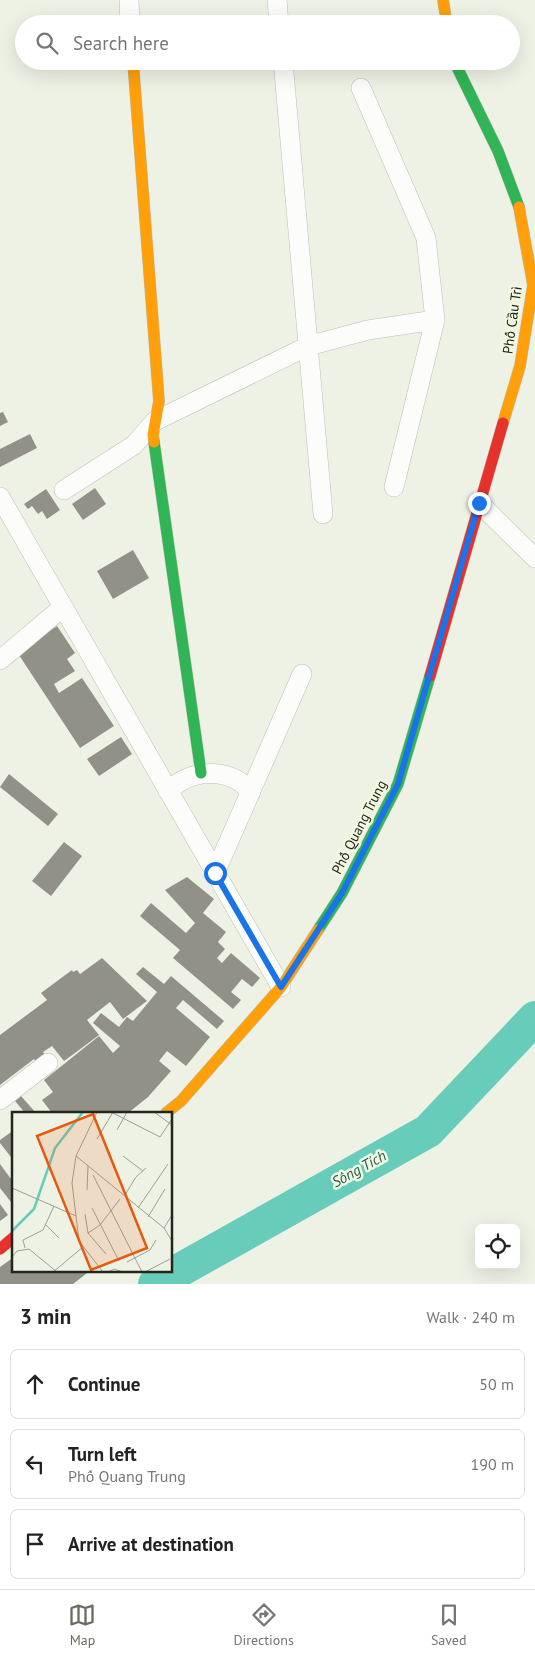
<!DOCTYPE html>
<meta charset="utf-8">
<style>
:root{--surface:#fff;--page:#f2f2f2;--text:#222;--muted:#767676;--line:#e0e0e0;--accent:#6b6d63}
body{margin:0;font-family:"PT Sans",sans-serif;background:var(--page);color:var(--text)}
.controls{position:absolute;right:15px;bottom:15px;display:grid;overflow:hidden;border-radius:8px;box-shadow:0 5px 20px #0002}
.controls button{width:45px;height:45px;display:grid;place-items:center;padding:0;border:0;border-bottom:1px solid var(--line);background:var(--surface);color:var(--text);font:25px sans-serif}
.stop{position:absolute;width:15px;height:15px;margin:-11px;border:4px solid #1a73e8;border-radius:50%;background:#fff}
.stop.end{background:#1a73e8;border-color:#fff;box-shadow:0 1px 5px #0008}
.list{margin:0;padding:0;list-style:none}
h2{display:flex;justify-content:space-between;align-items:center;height:65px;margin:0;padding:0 20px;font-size:21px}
h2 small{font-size:16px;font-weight:400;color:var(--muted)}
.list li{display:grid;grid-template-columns:32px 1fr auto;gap:15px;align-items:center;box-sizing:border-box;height:70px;margin:0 10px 10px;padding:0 10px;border:1px solid var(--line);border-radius:8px}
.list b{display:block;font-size:19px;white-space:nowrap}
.list p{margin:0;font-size:16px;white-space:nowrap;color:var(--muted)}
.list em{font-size:16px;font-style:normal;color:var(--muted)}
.icon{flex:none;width:28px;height:28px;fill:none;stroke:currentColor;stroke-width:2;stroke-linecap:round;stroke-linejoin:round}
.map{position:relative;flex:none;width:535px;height:1284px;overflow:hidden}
.search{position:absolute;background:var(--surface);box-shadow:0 5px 20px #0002;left:15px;right:15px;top:15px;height:55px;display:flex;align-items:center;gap:12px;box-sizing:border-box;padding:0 18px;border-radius:28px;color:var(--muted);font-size:19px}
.sheet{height:305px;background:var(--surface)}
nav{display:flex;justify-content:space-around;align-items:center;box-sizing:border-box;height:70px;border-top:1px solid var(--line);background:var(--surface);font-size:14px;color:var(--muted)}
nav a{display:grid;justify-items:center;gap:2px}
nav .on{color:var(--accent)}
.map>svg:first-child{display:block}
</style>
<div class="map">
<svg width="535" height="1284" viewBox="0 0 535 1284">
<rect width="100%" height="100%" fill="#eef2e5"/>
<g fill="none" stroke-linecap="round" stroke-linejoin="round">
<path stroke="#67ccba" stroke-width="34" d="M155,1284L428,1131L535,1018"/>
</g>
<path fill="#919188" d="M3,412L8,422L0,426V413Z
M30,434L37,448L0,467V449Z
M95,488L106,504L83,520L72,504Z
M46,489L60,510L47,519L42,511L38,514L32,506L28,509L24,504Z
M133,550L149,578L113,599L97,571Z
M57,626L75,653L67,659L75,671L54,684L59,693L82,678L114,726L80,748L17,652Z
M121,737L132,754L99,776L87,759Z
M9,774L58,814L48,826L0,787Z
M64,842L82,856L51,896L32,881Z
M187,877L214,899L203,913L226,932L218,942L225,949L217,958L222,963L231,953L260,978L252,987L242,979L231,992L241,1000L233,1009L173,958L180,950L140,916L151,903L186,933L195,923L165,890Z
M102,958L147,1001L123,1019L110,1002L87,1020L99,1035L75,1053L64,1061L52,1046L43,1052L46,1056L37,1063L34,1059L0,1085V1035L47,1000L41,993L72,970L73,972L77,970L80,974Z
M143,967L164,984L171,976L224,1021L217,1029L183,1000L176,1008L210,1037L186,1066L167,1051L159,1061L171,1071L148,1097L128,1113H52L42,1100L53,1092L44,1080L99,1036L113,1053L120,1046L93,1023L101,1013L119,1027L127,1017L133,1021L157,992L136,974Z
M21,1096L36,1113H25L15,1101Z
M14,1130V1161L0,1143V1140Z
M0,1164L14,1183V1206L0,1188Z
M0,1204L8,1215L0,1221Z
M14,1257V1270H91L73,1284H0V1267Z"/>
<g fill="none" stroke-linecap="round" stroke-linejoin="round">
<defs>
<path id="street" d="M129,0L130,24
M277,0L279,24
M283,61L323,514
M361,88L426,238L435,320L394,487
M64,490L134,445L155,421L308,346L368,330L435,320
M0,497L281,987
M479,503L535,558
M0,660L63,607
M168,791C191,769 229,766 251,792
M215,873L302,674
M0,1100L48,1063"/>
<path id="fast" d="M454,61L498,151L519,207
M154,442L201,773
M318,930L342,893L398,784L430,676"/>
<path id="slow" d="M443,0L447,24
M133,61L159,401L153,435L154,442
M503,423L520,366L533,285L519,207
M166,1113L181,1101L281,987L318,930"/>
<path id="jam" d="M430,676L503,423
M0,1249L14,1237"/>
</defs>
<use href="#street" stroke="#bcbfb6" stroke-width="20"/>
<use href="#fast" stroke="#bcbfb6" stroke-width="12"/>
<use href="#slow" stroke="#bcbfb6" stroke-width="12"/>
<use href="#jam" stroke="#bcbfb6" stroke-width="12"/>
<use href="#street" stroke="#fcfdfb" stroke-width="19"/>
<use href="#fast" stroke="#30b455" stroke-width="11"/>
<use href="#slow" stroke="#ff9f0a" stroke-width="11"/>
<use href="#jam" stroke="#e5322d" stroke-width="11"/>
</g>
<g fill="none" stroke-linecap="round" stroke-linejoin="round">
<path stroke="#1a73e8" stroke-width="6" d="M215,873L281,987L342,893L398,784L479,503"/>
</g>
<g text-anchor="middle" stroke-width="5" stroke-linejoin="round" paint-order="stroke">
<g font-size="14" fill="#24261d" stroke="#f1f7e0">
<text transform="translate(512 320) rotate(-82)" y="5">Phố Cầu Trì</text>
<text transform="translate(359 827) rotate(-63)" y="5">Phố Quang Trung</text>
</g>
<g font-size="15" font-style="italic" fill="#255c52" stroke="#f1f7e0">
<text transform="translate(359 1169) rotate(-29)" y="5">Sông Tích</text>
</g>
</g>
<g transform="translate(12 1112)">
<rect width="160" height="160" fill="#eef2e5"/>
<path fill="none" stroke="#67ccba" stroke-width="2.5" d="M0,119L22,97L43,36L71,0"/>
<path fill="none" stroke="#9da095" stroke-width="1" d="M85,0L64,44L60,71L67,129L91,160M99,0L148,25L160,7M142,0L160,13M105,18L115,0M85,27L101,0M64,44L152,116L160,129M111,44L131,59M81,63L130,160M0,76L64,104M75,78L76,54M113,83L124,65L134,56M80,96L107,149M126,96L156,52M73,102L76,121L94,142M136,105L153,77M34,113L47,126M152,116L160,103M76,121L88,113L108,87M13,136L11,128L31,118L42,94M0,145L5,139L17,137L45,160M115,150L138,138L144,128M41,160L71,135M96,160L102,157L111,160M133,160L158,147"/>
<path fill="#e8590c" fill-opacity="0.15" stroke="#e8590c" stroke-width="2.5" d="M81,2L135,136L79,158L25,24Z"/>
<rect width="160" height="160" fill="none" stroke="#24261d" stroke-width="2.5"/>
</g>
</svg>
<div class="controls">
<button><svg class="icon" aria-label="locate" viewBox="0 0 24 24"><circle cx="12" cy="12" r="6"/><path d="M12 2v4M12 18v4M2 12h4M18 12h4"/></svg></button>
</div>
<div class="stop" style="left:215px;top:873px"></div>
<div class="stop end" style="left:479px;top:503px"></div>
<div class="search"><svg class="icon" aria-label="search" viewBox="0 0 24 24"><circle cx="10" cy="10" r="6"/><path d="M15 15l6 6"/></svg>Search here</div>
</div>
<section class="sheet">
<h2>3 min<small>Walk · 240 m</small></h2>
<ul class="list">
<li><svg class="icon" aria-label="ahead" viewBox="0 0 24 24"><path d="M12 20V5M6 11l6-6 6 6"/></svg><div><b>Continue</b></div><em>50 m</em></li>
<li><svg class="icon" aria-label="left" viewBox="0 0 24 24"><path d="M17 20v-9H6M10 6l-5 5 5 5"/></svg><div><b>Turn left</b><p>Phố Quang Trung</p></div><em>190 m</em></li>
<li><svg class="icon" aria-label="arrive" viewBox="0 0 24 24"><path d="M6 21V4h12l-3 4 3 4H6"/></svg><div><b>Arrive at destination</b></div></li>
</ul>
</section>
<nav>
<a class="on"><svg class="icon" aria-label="map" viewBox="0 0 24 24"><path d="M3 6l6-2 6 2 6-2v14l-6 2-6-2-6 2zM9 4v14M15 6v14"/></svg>Map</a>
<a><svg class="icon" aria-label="directions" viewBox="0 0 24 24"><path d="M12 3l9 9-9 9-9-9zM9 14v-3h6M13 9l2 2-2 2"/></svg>Directions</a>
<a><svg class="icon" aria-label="saved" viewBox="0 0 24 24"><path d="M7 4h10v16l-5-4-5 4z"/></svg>Saved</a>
</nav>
